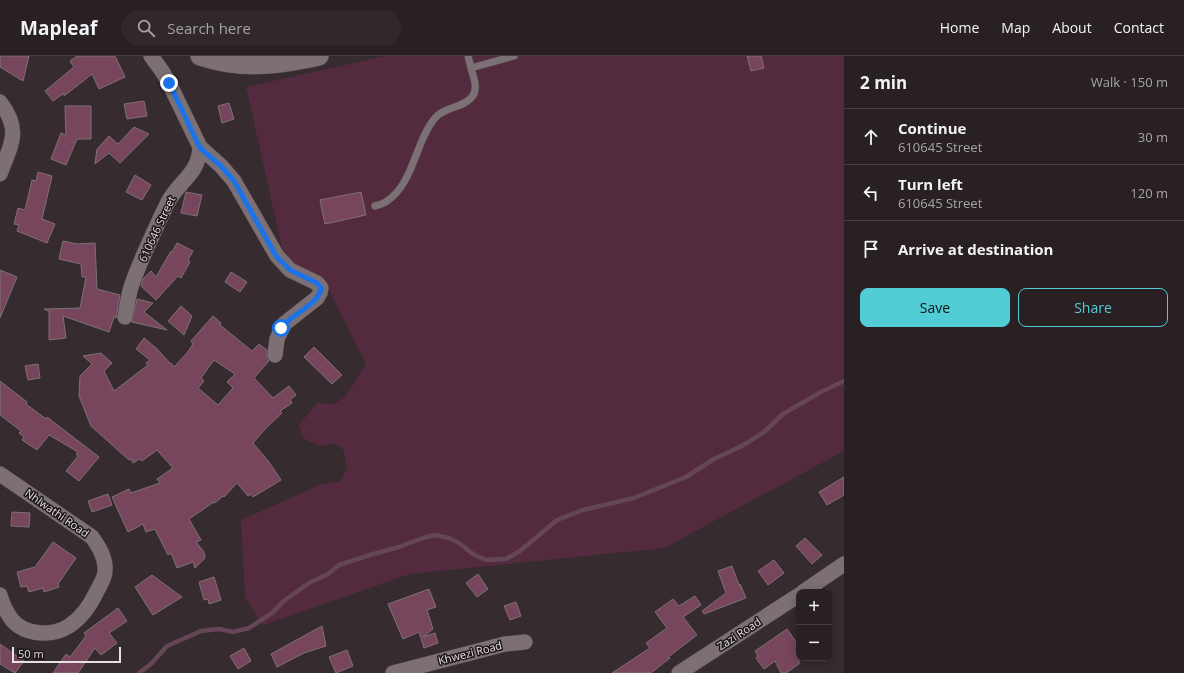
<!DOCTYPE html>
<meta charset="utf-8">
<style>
:root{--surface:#282023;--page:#30282b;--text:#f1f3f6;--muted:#a5a3a6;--line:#443e41;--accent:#52ccd5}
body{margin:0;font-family:"Open Sans",sans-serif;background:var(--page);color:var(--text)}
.controls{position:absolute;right:12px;bottom:12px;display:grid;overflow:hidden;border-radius:8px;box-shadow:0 2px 10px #0003}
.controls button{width:36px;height:36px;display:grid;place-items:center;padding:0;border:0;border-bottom:1px solid var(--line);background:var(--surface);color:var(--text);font:20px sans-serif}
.scale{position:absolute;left:12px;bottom:10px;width:109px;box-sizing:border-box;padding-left:4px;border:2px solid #e8e1e3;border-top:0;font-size:11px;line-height:14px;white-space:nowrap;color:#e8e1e3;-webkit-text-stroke:3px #1a1517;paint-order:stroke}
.stop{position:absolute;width:12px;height:12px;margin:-9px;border:3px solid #1a73e8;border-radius:50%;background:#fff}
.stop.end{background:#1a73e8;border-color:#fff;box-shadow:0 1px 4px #0008}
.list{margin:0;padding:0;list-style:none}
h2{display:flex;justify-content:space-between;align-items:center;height:52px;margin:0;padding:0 16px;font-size:17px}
h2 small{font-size:13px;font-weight:400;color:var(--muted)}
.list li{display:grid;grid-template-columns:26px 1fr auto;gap:12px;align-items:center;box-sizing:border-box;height:56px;padding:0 16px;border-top:1px solid var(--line)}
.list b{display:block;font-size:15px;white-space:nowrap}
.list p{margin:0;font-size:13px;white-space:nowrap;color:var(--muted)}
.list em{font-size:13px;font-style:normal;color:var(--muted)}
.actions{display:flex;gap:8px;padding:12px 16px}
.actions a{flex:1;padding:9px 0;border:1px solid var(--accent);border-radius:8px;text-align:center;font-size:14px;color:var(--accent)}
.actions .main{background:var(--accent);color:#111}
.icon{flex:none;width:22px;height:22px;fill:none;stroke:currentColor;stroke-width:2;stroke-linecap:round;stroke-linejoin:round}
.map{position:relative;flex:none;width:844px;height:617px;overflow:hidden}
header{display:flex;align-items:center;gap:24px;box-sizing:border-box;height:56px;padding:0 20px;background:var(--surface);border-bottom:1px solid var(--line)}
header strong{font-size:19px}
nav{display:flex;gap:22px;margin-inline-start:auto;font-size:14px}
.search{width:280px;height:36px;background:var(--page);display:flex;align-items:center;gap:10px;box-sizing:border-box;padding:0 14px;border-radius:22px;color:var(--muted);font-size:15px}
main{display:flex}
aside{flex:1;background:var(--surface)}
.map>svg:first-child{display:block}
</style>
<header>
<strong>Mapleaf</strong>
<div class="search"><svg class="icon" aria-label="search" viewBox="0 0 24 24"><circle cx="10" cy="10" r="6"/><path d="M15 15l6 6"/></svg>Search here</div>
<nav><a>Home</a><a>Map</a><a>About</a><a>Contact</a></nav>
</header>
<main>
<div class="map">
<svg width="844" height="617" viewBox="0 0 844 617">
<rect width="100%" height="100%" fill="#362b2f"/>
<path fill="#542b3e" d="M386,0H844V395L664,492L410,518L263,569L245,541L241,464L320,429L341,425L347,411L343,393L333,387L319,390L303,382L299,369L317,347L334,348L345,341L366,308L326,228L293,211L283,197L246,31Z"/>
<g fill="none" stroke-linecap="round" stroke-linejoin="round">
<path stroke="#654656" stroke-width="4.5" d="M139,617L152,607L167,590L201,575L219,573L233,576L249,572L272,557L285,544L309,527L328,518L339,509L370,499L399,491L423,482L435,479L449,482L459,487L473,498L486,504L506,503L520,495L557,464L583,454L634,442L686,421L714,403L742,390L764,376L783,358L821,336L844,325"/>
</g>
<path fill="#78465c" stroke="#7d7175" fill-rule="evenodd" d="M0,0H29L23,25L0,11Z
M77,0H115L125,21L99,33L92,18L64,40V37L53,45L45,35L74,11L70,5Z
M747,0H761L764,12L751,15Z
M144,45L147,60L127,63L124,48Z
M229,47L234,63L222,67L218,50Z
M65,50H91V83H77L66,109L51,103L61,77L66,79Z
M134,71L149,78L120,107L109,97L95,108L97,93L109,80L118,88Z
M38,116L52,120L42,163L55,168L47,187L17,175L19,169L14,168L18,152L25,154L32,124L36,125Z
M135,119L151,129L142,144L126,136Z
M186,136L202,139L197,160L181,157Z
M361,136L366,159L325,168L320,144Z
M63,185L77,188L95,187L97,233L120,239L116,262L114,261L109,276L63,260L66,282L49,284V256H51L44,253L80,252L86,221H82L81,208L59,203Z
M177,187L193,195L188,204L190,206L181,222L178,220L156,244L141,230L143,223L151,215L156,221L171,195L172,196Z
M0,214L17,221L0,262Z
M231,216L247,226L240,236L225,226Z
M137,243L153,247L144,256L167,274L132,266Z
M181,250L192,260L184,279L168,265Z
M213,260L221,267L220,269L252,295L259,288L267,294V302L269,305L254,322L273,342L289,330L296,339L290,344L292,347L280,355L282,357L266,372L253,387L269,406L281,424L253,441L251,438L248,440L237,427L224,441L223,440L215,447L214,446L189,463L201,484L196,486L204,496L205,502L195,512L193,506L177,512L171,497L168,499L155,473L146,476L143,468L128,476L112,441L129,433L131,437L160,427L157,423L173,412L157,394L142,405L140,403L133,407L131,403L129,404L91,370L79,340L80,320L92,308L83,300L101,297L112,307L104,315L114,335L148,309L146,307L150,304L136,293L144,282L156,292L170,307V308L171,307L174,311L187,297L193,288L191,285ZM214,304L235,318L227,326L233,332L218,349L198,332L204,325L201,322Z
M314,291L342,319L332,328L304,301Z
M38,308L40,322L28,324L25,310Z
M0,325L27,346L26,348L46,363L47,361L99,401L79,425L66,415L78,400L76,398L78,396L49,379L37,394L22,384L24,381L19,377L21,375L0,359Z
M844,421V439L827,449L819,436Z
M108,438L112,449L92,456L88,445Z
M12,456L30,457L29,471L11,470Z
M805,482L822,499L812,508L796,490Z
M53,486L76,502L58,528L59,531L44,536L43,532L29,536L27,530L21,531L17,516L35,511Z
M774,504L784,517L768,529L758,515Z
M732,510L739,529L740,528L746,542L704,558L702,555L726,537L718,515Z
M478,518L488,533L477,541L466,527Z
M152,519L182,541L153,559L135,531Z
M214,521L221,544L209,548L208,543L204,544L199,526Z
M429,533L436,551L427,554L433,573L423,581L435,577L438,587L424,592L419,576L403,583L388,548Z
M695,540L701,549L683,561L697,579L668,601L670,602L651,617H612L650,592L646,587L667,572L655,556L673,543L679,550Z
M516,546L521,560L510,564L504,550Z
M118,552L127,565L109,577L117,587L101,599L95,592L78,617H53L66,598L70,601L86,580L84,577Z
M322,570L326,590L304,597L277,611L271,598Z
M787,573L799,590V608L786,617H781L775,605L764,613L756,602L758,600L755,595Z
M0,588L24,605L15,617L0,608Z
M244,592L251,605L238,613L230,600Z
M347,594L353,610L336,617L329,601Z"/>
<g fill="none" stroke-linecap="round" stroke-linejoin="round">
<defs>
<path id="service" d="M468,0L471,12L514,0
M375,150C379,149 383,148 387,145C414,127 415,86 435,62C444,51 463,52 472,41C479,32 473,21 471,12"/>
<path id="minor" d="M151,0L162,15L169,27L200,91L221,110L234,125L277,200L290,214L317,227L321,232L320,237L317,242L284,268L277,283L275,299
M0,46C22,75 11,88 0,118
M125,261C127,251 128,241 131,231C141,202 155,173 168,146C179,125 199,118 200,91
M0,418L92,481C99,491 106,502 105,515C105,522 100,529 97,535C91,548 81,562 69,570C52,581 25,579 12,564C7,557 2,547 0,539
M803,536L844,508
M393,617L505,588L525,586
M679,617L799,539"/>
<path id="tertiary" d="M200,0C242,14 278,9 319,0"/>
</defs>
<use href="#service" stroke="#52494c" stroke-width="8"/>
<use href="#minor" stroke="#52494c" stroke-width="16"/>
<use href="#tertiary" stroke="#52494c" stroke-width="20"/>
<use href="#service" stroke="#7c7075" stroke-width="7"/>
<use href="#minor" stroke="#7c7075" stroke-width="15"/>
<use href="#tertiary" stroke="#7c7075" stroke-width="19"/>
</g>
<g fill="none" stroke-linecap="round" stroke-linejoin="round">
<path stroke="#1a73e8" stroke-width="5" d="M169,27L200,92L221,110L234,125L276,200L290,214L317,227L321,232C320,248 290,259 281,272"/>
</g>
<g text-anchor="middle" stroke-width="3" stroke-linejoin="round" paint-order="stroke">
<g font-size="11" fill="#e8e1e3" stroke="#1a1517">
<text transform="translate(157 173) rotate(-65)" y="4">610646 Street</text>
<text transform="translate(57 457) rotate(35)" y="4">Nhlwathi Road</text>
<text transform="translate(739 578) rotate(-33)" y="4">Zazi Road</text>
<text transform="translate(470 597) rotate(-14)" y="4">Khwezi Road</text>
</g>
</g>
</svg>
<div class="controls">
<button>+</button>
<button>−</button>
</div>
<div class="scale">50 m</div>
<div class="stop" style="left:281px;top:272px"></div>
<div class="stop end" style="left:169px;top:27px"></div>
</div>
<aside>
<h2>2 min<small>Walk · 150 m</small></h2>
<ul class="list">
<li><svg class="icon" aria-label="ahead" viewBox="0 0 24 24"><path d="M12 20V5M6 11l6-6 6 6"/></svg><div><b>Continue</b><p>610645 Street</p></div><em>30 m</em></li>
<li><svg class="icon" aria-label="left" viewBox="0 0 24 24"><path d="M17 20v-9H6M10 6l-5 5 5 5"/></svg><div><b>Turn left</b><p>610645 Street</p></div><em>120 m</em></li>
<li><svg class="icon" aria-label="arrive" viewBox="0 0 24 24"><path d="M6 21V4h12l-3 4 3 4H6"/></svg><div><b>Arrive at destination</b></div></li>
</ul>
<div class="actions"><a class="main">Save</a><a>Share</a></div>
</aside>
</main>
